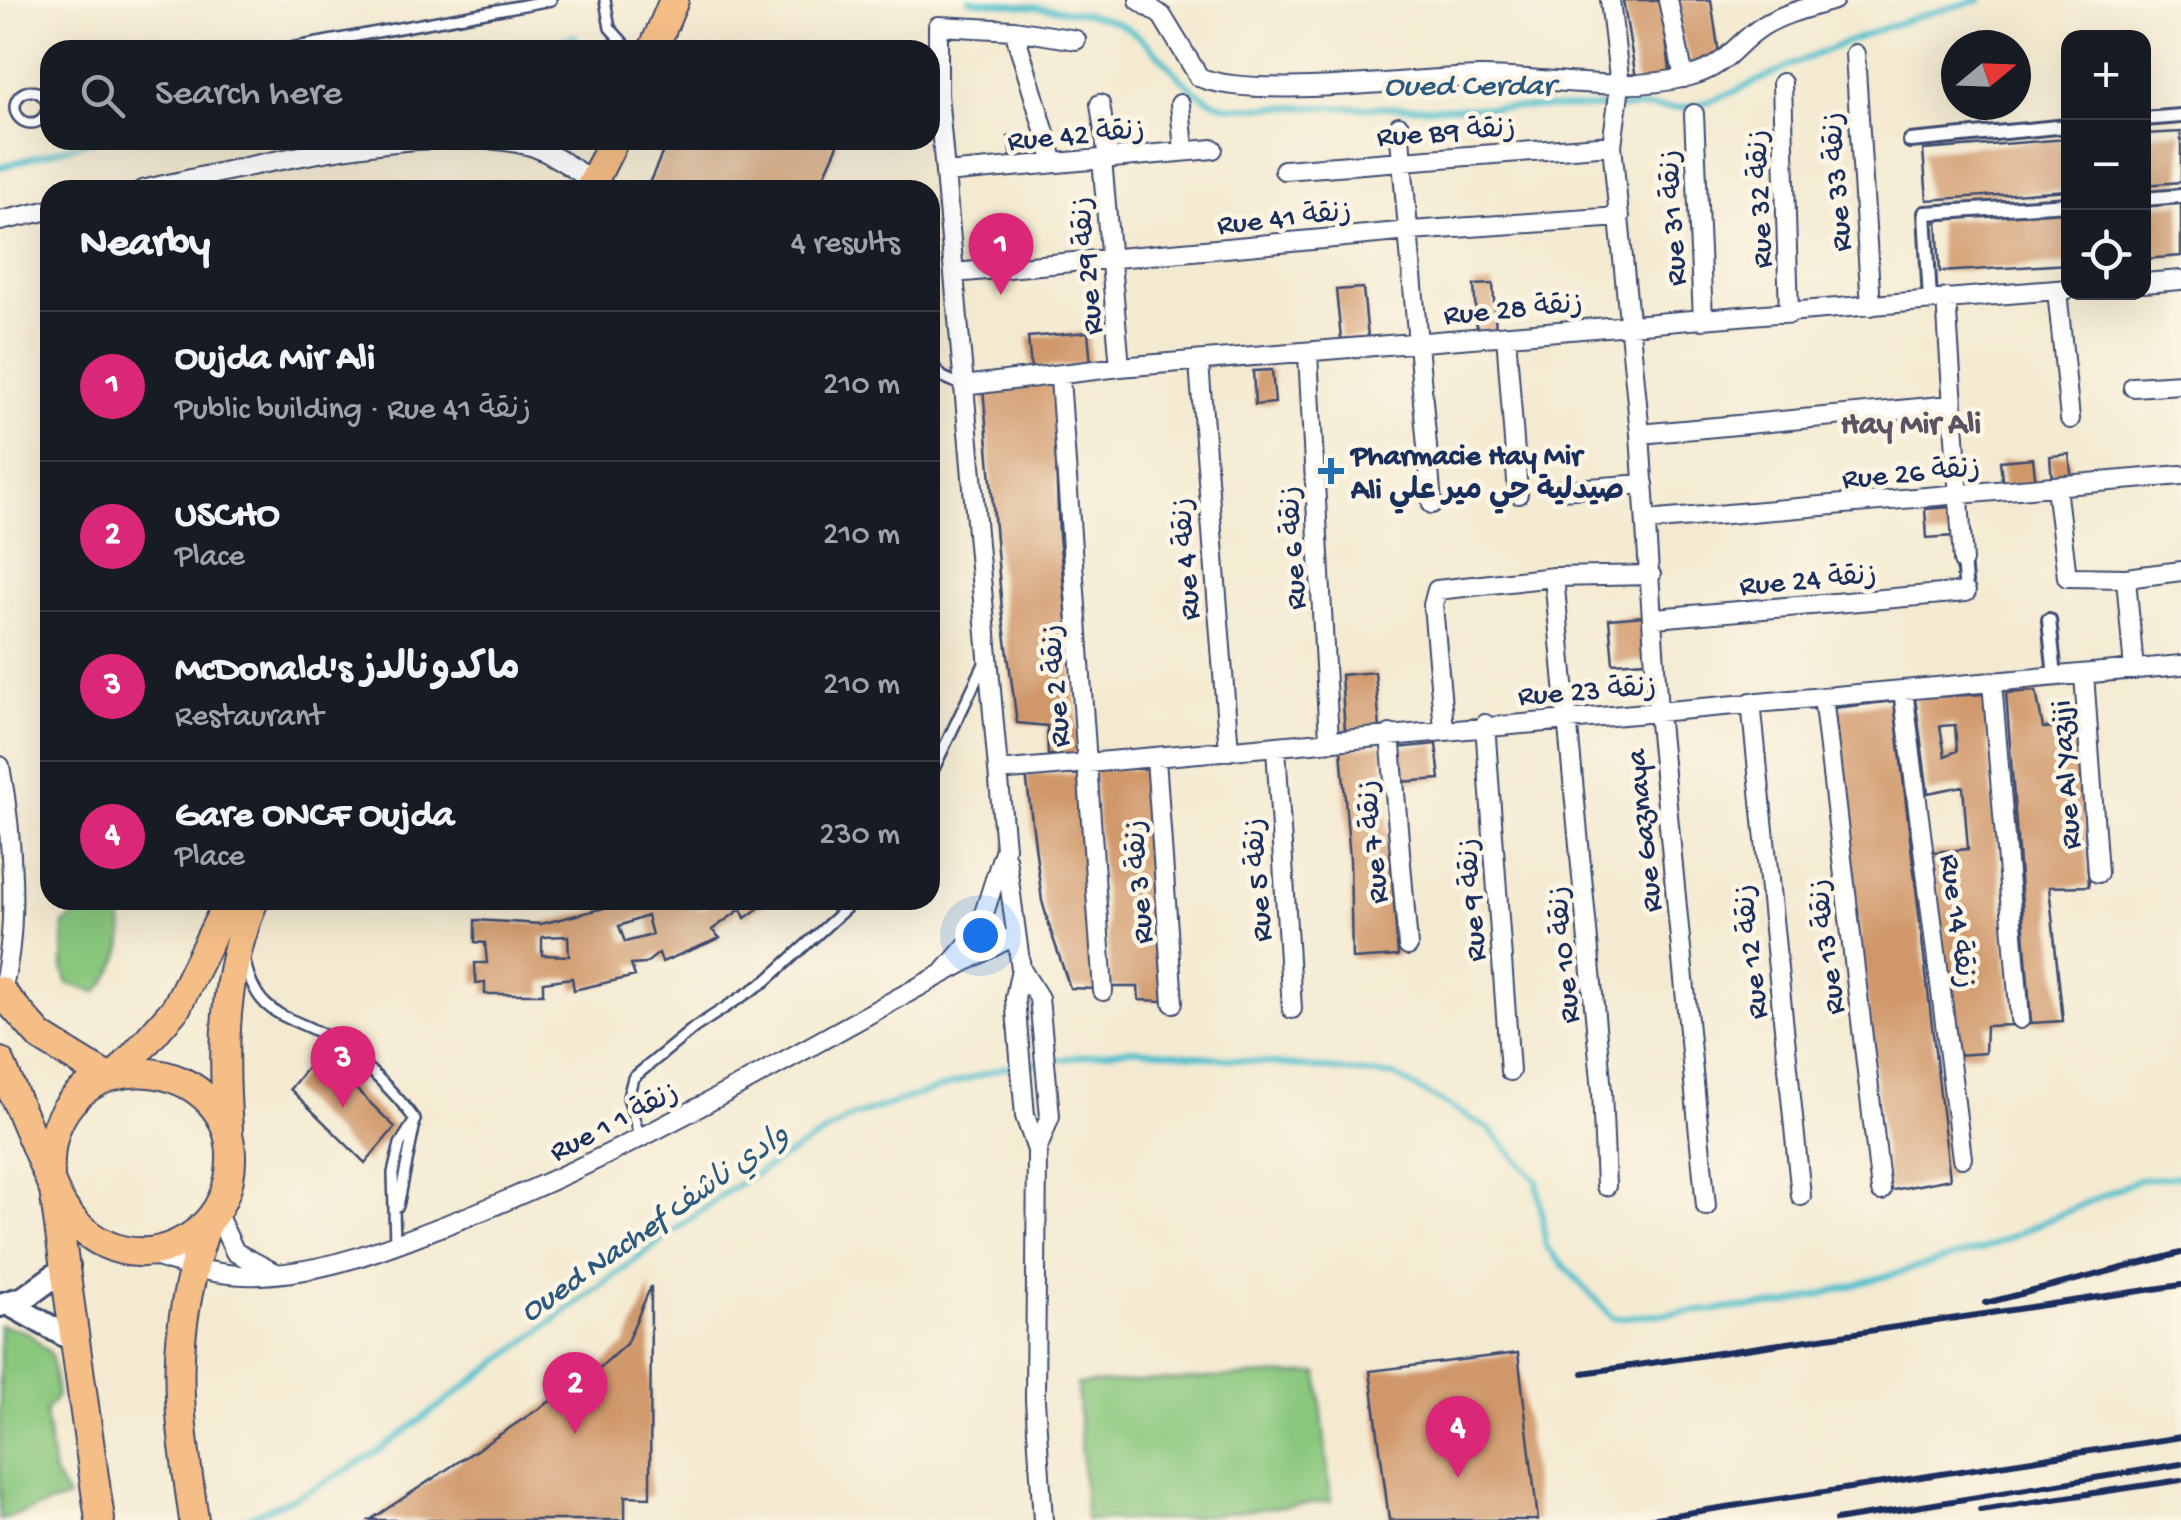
<!DOCTYPE html>
<meta charset="utf-8">
<style>
:root{--surface:#171b24;--page:#20242c;--text:#f1f3f6;--muted:#9ea1a6;--line:#363941;--accent:#db2777}
body{margin:0;font-family:"Gochi Hand","Playpen Sans Arabic",sans-serif;background:var(--page);color:var(--text)}
.controls{position:absolute;right:30px;top:30px;display:grid;overflow:hidden;border-radius:20px;box-shadow:0 10px 40px #0002}
.controls button{width:90px;height:90px;display:grid;place-items:center;padding:0;border:0;border-bottom:2px solid var(--line);background:var(--surface);color:var(--text);font:50px sans-serif}
.compass{position:absolute;left:1941px;top:30px;width:90px;height:90px;border-radius:50%;background:var(--surface);box-shadow:0 10px 40px #0002;rotate:71deg}
.you{position:absolute;left:980px;top:935px;width:35px;height:35px;margin:-25px;border:8px solid #fff;border-radius:50%;background:#1a73e8;box-shadow:0 0 0 15px #1a73e833}
.badge{display:grid;place-items:center;width:65px;height:65px;border-radius:50%;background:var(--accent);color:#fff;font-size:32px;font-weight:700}
.pin{position:absolute;translate:-50% -82px;filter:drop-shadow(0 2px 5px #0008)}
.pin::after{content:'';position:absolute;top:52px;width:35px;height:30px;background:inherit;clip-path:polygon(0 0,100% 0,50% 100%)}
.list{margin:0;padding:0;list-style:none}
h2{display:flex;justify-content:space-between;align-items:center;height:130px;margin:0;padding:0 40px;font-size:42px}
h2 small{font-size:32px;font-weight:400;color:var(--muted)}
.list li{display:grid;grid-template-columns:65px 1fr auto;gap:30px;align-items:center;box-sizing:border-box;height:150px;padding:0 40px;border-top:2px solid var(--line)}
.list b{display:block;font-size:38px;white-space:nowrap}
.list p{margin:0;font-size:32px;white-space:nowrap;color:var(--muted)}
.list em{font-size:32px;font-style:normal;color:var(--muted)}
.icon{flex:none;width:55px;height:55px;fill:none;stroke:currentColor;stroke-width:2;stroke-linecap:round;stroke-linejoin:round}
.map{position:relative;flex:none;width:2181px;height:1520px;overflow:hidden}
.search{position:absolute;background:var(--surface);box-shadow:0 10px 40px #0002;left:40px;top:40px;width:900px;height:110px;display:flex;align-items:center;gap:25px;box-sizing:border-box;padding:0 35px;border-radius:30px;color:var(--muted);font-size:38px}
.panel{position:absolute;background:var(--surface);box-shadow:0 10px 40px #0002;left:40px;top:180px;width:900px;height:730px;border-radius:30px}
.map>svg:first-child{display:block}
</style>
<div class="map">
<svg width="2181" height="1520" viewBox="0 0 2181 1520">
<rect width="100%" height="100%" fill="#fcf5e5"/>
<filter id="ink" filterUnits="userSpaceOnUse"><feTurbulence type="fractalNoise" baseFrequency=".01" numOctaves="2"/><feDisplacementMap in="SourceGraphic" scale="20" xChannelSelector="R" yChannelSelector="G"/><feConvolveMatrix kernelMatrix="1 2 1 2 8 2 1 2 1" color-interpolation-filters="sRGB"/></filter>
<filter id="wash" filterUnits="userSpaceOnUse"><feTurbulence type="fractalNoise" baseFrequency=".0048" numOctaves="4" result="noise"/><feDisplacementMap in="SourceGraphic" scale="40" xChannelSelector="R" yChannelSelector="G"/><feGaussianBlur stdDeviation="2.25" result="paint"/><feColorMatrix in="noise" values="0 0 0 0 0 0 0 0 0 0 0 0 0 0 0 0 0 1.4 0 .05"/><feComposite in="paint" operator="in"/></filter>
<g filter="url(#wash)">
<rect width="100%" height="100%" fill="#f4ead1"/>
<path fill="#89c77d" stroke="#527b6e" stroke-width="2.5" d="M93,905L118,913C132,940 117,970 97,992L68,984L63,968L64,923Z
M0,1325L27,1332L51,1354L57,1396L45,1412L54,1474L68,1498L0,1520Z
M1318,1373L1331,1501L1165,1520H1086L1077,1384Z"/>
<g fill="none" stroke-linecap="round" stroke-linejoin="round">
<path stroke="#53c0cd" stroke-width="6" d="M970,0C1008,5 1095,9 1125,27C1165,50 1182,96 1229,107L1680,108C1724,101 1756,80 1796,63C1857,37 1916,14 1981,0
M529,50L575,36
M0,167L94,140
M242,1520L313,1489L376,1453L729,1190L851,1117L1002,1068L1132,1049L1395,1076L1488,1128L1537,1181L1546,1247L1613,1318L1787,1304L1985,1248L2138,1180L2181,1176"/>
</g>
<g id="blocks">
<path fill="#d0986a" fill-rule="evenodd" d="M1623,0H1661L1671,78L1637,84Z
M1676,0H1711L1720,61L1691,66L1680,31Z
M2181,132V182L2144,185V134Z
M1039,135L1047,158L1011,160L1008,137Z
M2068,139V190L1927,200L1923,150Z
M668,140H828L838,145L818,190H646Z
M2181,203V256L2144,259V205Z
M2068,210V264L1940,272L1937,220Z
M1493,284L1496,331L1477,332L1474,285Z
M1363,288L1368,337L1341,339L1336,290Z
M1088,332L1091,365L1031,369L1028,337Z
M1272,370L1275,403L1255,405L1253,371Z
M1053,384L1059,536L1080,755H1048L1047,726L1017,723L1002,610L983,388Z
M2069,454L2072,481L2052,482L2050,456Z
M2033,458L2036,484L2003,487L2000,461Z
M1952,507L1954,536L1927,538L1925,509Z
M1644,616L1647,661L1613,663L1609,619Z
M1375,672L1380,728L1345,731L1341,675Z
M2036,691L2043,728L2078,726L2089,886L2049,887L2063,1021L2031,1023L2006,693Z
M1984,694L2013,1025L1986,1026L1985,1053L1957,1055L1932,852L1968,849L1963,786L1928,793L1915,698ZM1955,725L1957,751L1945,756L1940,726Z
M1894,701L1950,1179L1888,1191L1834,708Z
M1382,744L1398,956L1352,959L1350,859L1341,750Z
M1436,744L1440,779L1400,782L1397,748Z
M1093,768L1148,769L1163,1001L1139,1000L1138,987H1111Z
M1026,774H1078L1096,989L1070,988L1052,935L1042,901Z
M636,900H695L700,910L719,900H770L745,918L741,909L712,930L720,938L662,962L659,953L645,964L631,965L635,976L574,990L572,978L543,982V994H485V982L476,983L475,963H487L485,943L475,942V920L541,924ZM647,916L652,935L625,942L619,926ZM568,936L569,956L542,955V937Z
M319,1053L395,1127L365,1163L290,1089Z
M651,1286L650,1497L625,1496V1520H370L596,1371L626,1344Z
M1518,1353L1538,1520H1389L1370,1371Z"/>
</g>
</g>
<g filter="url(#ink)">
<use href="#blocks" fill-opacity="0" stroke="#3c4b6f" stroke-width="2.5"/>
<g fill="none" stroke-linecap="round" stroke-linejoin="round">
<defs>
<path id="service" d="M605,0L610,28L630,50
M280,50L551,0
M15 107a16 16 0 1 1 32 0a16 16 0 1 1-32 0Z
M930,363L943,377L963,386
M930,777L984,664
M245,962C260,1026 295,1012 338,1044C364,1063 397,1094 415,1120L400,1144L393,1173L395,1244
M639,1136L628,1097L633,1078L694,1028L766,981L855,900
M398,1206L414,1128"/>
<path id="pedestrian" d="M2144,119L2181,116
M1910,141L2068,126
M2144,199L2181,196
M1930,300L1925,213L2068,204
M1963,561L1966,592
M2049,620L2055,676"/>
<path id="minor" d="M1139,0L1162,16L1199,77C1251,100 1413,78 1478,77C1549,76 1620,95 1690,76C1728,66 1733,45 1763,26C1784,13 1811,7 1834,0
M1610,0L1620,86L1612,145L1640,434L1658,712L1706,1206
M1668,0L1684,78
M1014,30L1054,163
M1855,54L1871,306
M1782,83L1789,314
M1100,104L1108,158
M1180,104L1184,151
M1694,114L1703,320
M1399,126L1432,504
M1102,159L1120,367
M1284,170L1612,145
M945,173L1213,149
M142,190C240,168 440,118 534,147C554,154 575,170 593,181
M0,221L50,210
M954,273L1410,231L1620,217
M2144,283L2181,280
M2057,290L2070,419
M1946,298L1963,561
M1506,335L1518,494
M1308,354L1329,739
M1199,363L1229,751
M1060,378L1103,991
M963,386L1120,367L2068,289
M2133,387L2181,384
M1640,434L1952,405
M2056,487L2067,577L2126,578L2181,571
M1561,490L1644,484
M1646,521L2181,475
M1554,577L1602,1091L1606,1186
M2126,578L2134,670
M1655,618L1966,592
M2084,674L2098,873
M1992,682L2020,1019
M1903,690L1962,1158
M1823,697L1881,1191
M1751,702L1801,1196
M1485,724L1510,1071
M1444,729L1433,605L1437,590L1554,577L1651,575
M1390,734L1408,946
M1276,747L1292,1009
M1156,758L1173,1003
M0,766C12,831 20,930 1,993
M998,771L2181,665
M1006,858L1021,969L1015,998L1025,1116L1037,1150L1035,1400L1043,1520
M1021,969L1039,998L1050,1116L1037,1150
M944,972L978,932L1005,848L938,94V26L1014,30L1076,40
M216,1212L235,1252L273,1272
M148,1254C184,1266 220,1277 259,1275C325,1273 387,1248 448,1224C648,1148 827,1032 1016,935"/>
<path id="tertiary" d="M0,1305L24,1298L68,1266
M11,1305L77,1342"/>
<path id="primary" d="M653,50L674,0
M589,190L614,140
M0,991L41,1037L106,1077
M0,1062L54,1190L100,1520
M119,1073L176,1008L229,900
M228,1129C222,1048 223,976 254,900
M50,1175C42,1028 254,1048 229,1179C223,1207 205,1231 179,1243C128,1268 75,1239 54,1190
M194,1520C177,1400 168,1342 207,1223"/>
</defs>
<use href="#service" stroke="#3c4b6f" stroke-width="14"/>
<use href="#pedestrian" stroke="#3c4b6f" stroke-width="18"/>
<use href="#minor" stroke="#3c4b6f" stroke-width="22"/>
<use href="#tertiary" stroke="#3c4b6f" stroke-width="28"/>
<use href="#primary" stroke="#3c4b6f" stroke-width="32"/>
<use href="#service" stroke="#fff" stroke-width="9"/>
<use href="#pedestrian" stroke="#fff" stroke-width="12"/>
<use href="#minor" stroke="#fff" stroke-width="18"/>
<use href="#tertiary" stroke="#fff" stroke-width="22"/>
<use href="#primary" stroke="#f6be87" stroke-width="28"/>
<path stroke="#1b2f5e" stroke-width="6" d="M1986,1303L2181,1253
M1583,1373L2181,1285
M1980,1510L2181,1480
M1642,1520L2181,1437
M1836,1520L2181,1464"/>
</g>
</g>
<path fill="#1f6fb2" stroke="#fcf5e5" stroke-width="4" d="M1326 456h10v10h10v10h-10v10h-10v-10h-10v-10h10z"/>
<g text-anchor="middle" stroke-width="9" stroke-linejoin="round" paint-order="stroke">
<g font-size="30" fill="#1b2f5e" stroke="#fcf5e5">
<text transform="translate(1446 130) rotate(-4)" y="10">Rue B9 زنقة</text>
<text transform="translate(1076 133) rotate(-5)" y="10">Rue 42 زنقة</text>
<text transform="translate(1835 182) rotate(-94)" y="10">Rue 33 زنقة</text>
<text transform="translate(1758 199) rotate(-92)" y="10">Rue 32 زنقة</text>
<text transform="translate(1284 216) rotate(-6)" y="10">Rue 41 زنقة</text>
<text transform="translate(1671 218) rotate(-93)" y="10">Rue 31 زنقة</text>
<text transform="translate(1085 266) rotate(-95)" y="10">Rue 29 زنقة</text>
<text transform="translate(1513 307) rotate(-5)" y="10">Rue 28 زنقة</text>
<text transform="translate(1911 471) rotate(-5)" y="10">Rue 26 زنقة</text>
<text transform="translate(1291 548) rotate(-93)" y="10">Rue 6 زنقة</text>
<text transform="translate(1184 559) rotate(-94)" y="10">Rue 4 زنقة</text>
<text transform="translate(1808 578) rotate(-5)" y="10">Rue 24 زنقة</text>
<text transform="translate(1054 686) rotate(-94)" y="10">Rue 2 زنقة</text>
<text transform="translate(1587 689) rotate(-4)" y="10">Rue 23 زنقة</text>
<text transform="translate(2064 775) rotate(-94)" y="10">Rue Al Yaziji</text>
<text transform="translate(1642 831) rotate(-96)" y="10">Rue Gaznaya</text>
<text transform="translate(1371 842) rotate(-95)" y="10">Rue 7 زنقة</text>
<text transform="translate(1256 880) rotate(-94)" y="10">Rue 5 زنقة</text>
<text transform="translate(1137 882) rotate(-94)" y="10">Rue 3 زنقة</text>
<text transform="translate(1470 900) rotate(-94)" y="10">Rue 9 زنقة</text>
<text transform="translate(1960 921) rotate(83)" y="10">Rue 14 زنقة</text>
<text transform="translate(1825 947) rotate(-97)" y="10">Rue 13 زنقة</text>
<text transform="translate(1749 952) rotate(-96)" y="10">Rue 12 زنقة</text>
<text transform="translate(1562 955) rotate(-95)" y="10">Rue 10 زنقة</text>
<text transform="translate(613 1120) rotate(-27)" y="10">Rue 1 زنقة 1</text>
</g>
<g font-size="30" font-weight="bold" fill="#1b2f5e" stroke="#fcf5e5" text-anchor="start">
<text x="1351" y="464">Pharmacie Hay Mir<tspan x="1351" dy="34">Ali صيدلية حي مير علي</tspan></text>
</g>
<g font-size="32" font-style="italic" fill="#2c5a7f" stroke="#fcf5e5">
<text x="1469" y="94">Oued Cerdar</text>
<text transform="translate(653 1221) rotate(-35)" y="11">Oued Nachef وادي ناشف</text>
</g>
<g font-size="32" font-weight="bold" fill="#5a5462" stroke="#fcf5e5">
<text x="1911" y="432">Hay Mir Ali</text>
</g>
</g>
</svg>
<div class="controls">
<button>+</button>
<button>−</button>
<button><svg class="icon" aria-label="locate" viewBox="0 0 24 24"><circle cx="12" cy="12" r="6"/><path d="M12 2v4M12 18v4M2 12h4M18 12h4"/></svg></button>
</div>
<svg class="compass" viewBox="-18 -18 36 36"><path d="M0-13l5 13h-10z" fill="#e53935"/><path d="M0 13l5-13h-10z" fill="#9ea1a6"/></svg>
<div class="you"></div>
<div class="pin badge" style="left:1001px;top:295px">1</div>
<div class="pin badge" style="left:575px;top:1434px">2</div>
<div class="pin badge" style="left:343px;top:1108px">3</div>
<div class="pin badge" style="left:1458px;top:1478px">4</div>
<div class="search"><svg class="icon" aria-label="search" viewBox="0 0 24 24"><circle cx="10" cy="10" r="6"/><path d="M15 15l6 6"/></svg>Search here</div>
<section class="panel">
<h2>Nearby<small>4 results</small></h2>
<ul class="list">
<li><span class="badge">1</span><div><b>Oujda Mir Ali</b><p>Public building · Rue 41 زنقة</p></div><em>210 m</em></li>
<li><span class="badge">2</span><div><b>USCHO</b><p>Place</p></div><em>210 m</em></li>
<li><span class="badge">3</span><div><b>McDonald's ماكدونالدز</b><p>Restaurant</p></div><em>210 m</em></li>
<li><span class="badge">4</span><div><b>Gare ONCF Oujda</b><p>Place</p></div><em>230 m</em></li>
</ul>
</section>
</div>
